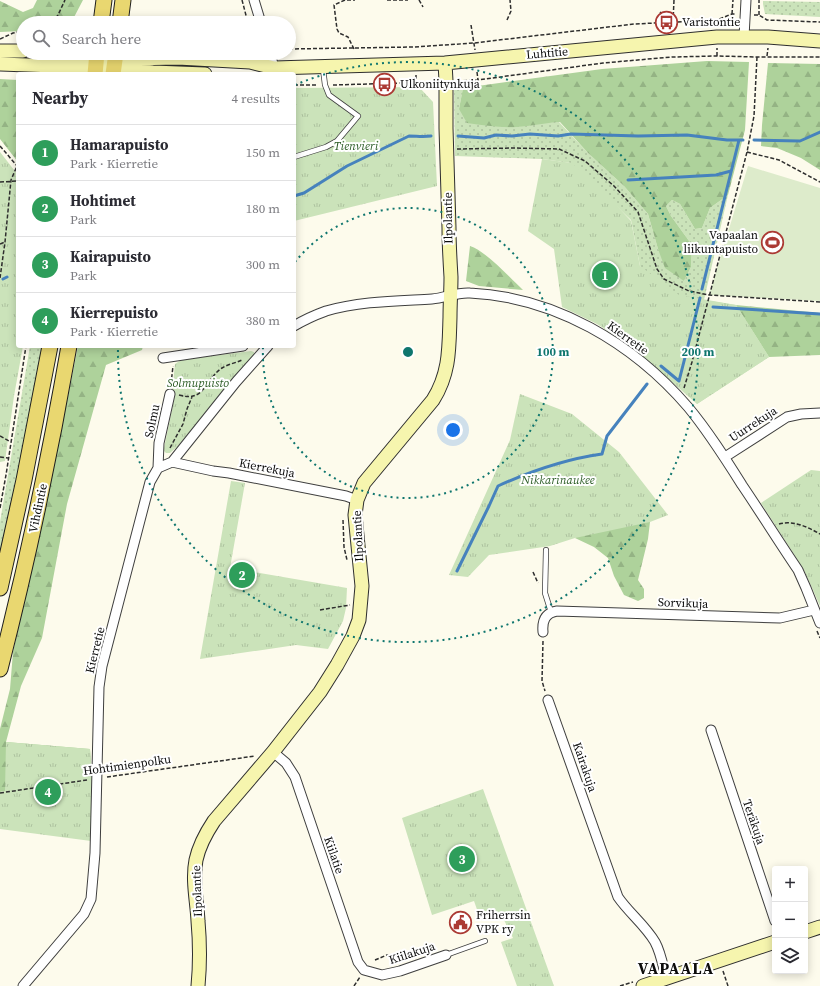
<!DOCTYPE html>
<meta charset="utf-8">
<style>
:root{--surface:#fff;--page:#f7f7f7;--text:#2b2b33;--muted:#7c7c81;--line:#e1e1e2;--accent:#0f766e}
body{margin:0;font-family:"Source Serif 4",serif;background:var(--page);color:var(--text)}
.controls{position:absolute;right:12px;bottom:12px;display:grid;overflow:hidden;border-radius:4px;box-shadow:0 2px 10px #0003}
.controls button{width:36px;height:36px;display:grid;place-items:center;padding:0;border:0;border-bottom:1px solid var(--line);background:var(--surface);color:var(--text);font:20px sans-serif}
.you{position:absolute;left:453px;top:430px;width:14px;height:14px;margin:-10px;border:3px solid #fff;border-radius:50%;background:#1a73e8;box-shadow:0 0 0 6px #1a73e833}
.badge{display:grid;place-items:center;width:26px;height:26px;border-radius:50%;background:var(--accent);color:#fff;font-size:13px;font-weight:700}
.pin{position:absolute;translate:-50% -50%;border:2px solid #fff;box-shadow:0 1px 4px #0006}
.list{margin:0;padding:0;list-style:none}
h2{display:flex;justify-content:space-between;align-items:center;height:52px;margin:0;padding:0 16px;font-size:17px}
h2 small{font-size:13px;font-weight:400;color:var(--muted)}
.list li{display:grid;grid-template-columns:26px 1fr auto;gap:12px;align-items:center;box-sizing:border-box;height:56px;padding:0 16px;border-top:1px solid var(--line)}
.list b{display:block;font-size:15px;white-space:nowrap}
.list p{margin:0;font-size:13px;white-space:nowrap;color:var(--muted)}
.list em{font-size:13px;font-style:normal;color:var(--muted)}
.icon{flex:none;width:22px;height:22px;fill:none;stroke:currentColor;stroke-width:2;stroke-linecap:round;stroke-linejoin:round}
.map{position:relative;flex:none;width:820px;height:986px;overflow:hidden}
.search{position:absolute;background:var(--surface);box-shadow:0 2px 10px #0003;left:16px;top:16px;width:280px;height:44px;display:flex;align-items:center;gap:10px;box-sizing:border-box;padding:0 14px;border-radius:22px;color:var(--muted);font-size:15px}
.panel{position:absolute;background:var(--surface);box-shadow:0 2px 10px #0003;left:16px;top:72px;width:280px;height:276px;border-radius:4px}
.map>svg:first-child{display:block}
</style>
<div class="map">
<svg width="820" height="986" viewBox="0 0 820 986">
<defs>
<pattern id="grass-dots" width="8" height="8" patternUnits="userSpaceOnUse"><rect width="8" height="8" fill="#cbe3ba"/><path d="M2 2h.1M6 6h.1" fill="none" stroke="#adc29f" stroke-width="1.8" stroke-linecap="round"/></pattern>
<pattern id="forest-firs" width="22" height="20" patternUnits="userSpaceOnUse"><rect width="22" height="20" fill="#aed29b"/><path d="M5 1l3.5 6h-7zM16 11l3.5 6h-7z" fill="#94b384"/></pattern>
<pattern id="park-tufts" width="24" height="20" patternUnits="userSpaceOnUse"><rect width="24" height="20" fill="#cbe3ba"/><path d="M3 7l-1-3M5 7V3M7 7l1-3M15 17l-1-3M17 17v-4M19 17l1-3" fill="none" stroke="#adc29f"/></pattern>
</defs>
<rect width="100%" height="100%" fill="#fdfbec"/>
<path fill="url(#grass-dots)" d="M763,1L820,2V17L765,14L763,4Z
M454,88H463L459,109L544,123L559,122L588,153L624,186L648,214L658,249L684,281L691,267L692,245L671,216L666,206L672,200L680,204L695,229L702,228L710,208L728,195L704,300L736,305L769,357L697,404L640,266L631,220L571,163L542,159L455,156Z
M30,346H44L31,416L0,558V522Z"/>
<path fill="url(#forest-firs)" d="M37,0H83L71,23H23V31L0,32V1L23,12L33,8Z
M707,61L749,62L745,130L728,195L710,208L702,228L695,229L680,204L672,200L666,206L671,216L692,245L691,267L684,281L665,268L658,249L648,214L624,186L588,153L560,122C545,123 531,126 516,127C500,128 483,125 467,123L459,109L463,88L602,69Z
M768,63L820,64V170L801,158L777,148L761,146L762,125Z
M0,79L18,80V162L0,139Z
M470,246C486,251 510,278 523,290L479,286L466,281Z
M736,305L820,313V355L769,357Z
M78,346H143L142,350L106,365L67,504L42,638L21,686L6,742L90,749L92,775L0,792V729L10,689L13,652L53,471Z
M631,487L650,522L648,539L638,580L644,589V598L638,601L624,595L614,576L608,558L594,547L575,538Z"/>
<path fill="url(#park-tufts)" d="M419,87L433,102L437,186L294,221V88Z
M0,152L18,175V346H23L14,396L5,461L0,462Z
M542,159L572,163L603,191L631,221L640,266L679,295L736,305L769,357L697,404L631,346L597,324L562,307L554,249L528,231Z
M251,351L254,352V355L177,447L170,453H166L164,451V448L175,395L172,393L175,364L181,360Z
M520,394L572,414L619,452L668,515L650,522L575,538L550,546L489,555L468,577L449,575L510,440Z
M811,470L820,471V606L804,570L761,503Z
M231,481L245,483L230,568L347,588L346,608L343,621L328,649L296,645L200,659Z
M6,742L90,749L93,795L91,841L0,829V792L5,791Z
M483,789L554,986H517L501,942L513,938L500,912L480,918L474,901L432,915L402,818Z"/>
<path fill="#ddebcb" d="M748,166L820,188V301L709,295Z"/>
<g fill="none" stroke-linecap="round" stroke-linejoin="round">
<path stroke="#4682bd" stroke-width="3" d="M458,136L484,138L496,135L512,136L530,134L558,136L571,134L638,136L687,135L727,140H743
M754,140L800,141L820,132
M628,180L716,175L731,171
M294,196L304,193L347,166L409,136C417,136 422,137 431,136
M3,279L7,277
M702,289L739,140
M713,307L820,314
M661,366L679,381L700,298
M457,571L489,506L498,486C531,471 566,459 602,454L607,436L647,384"/>
<defs>
<path id="lane" d="M294,157L326,147L337,141L358,116L329,95L325,85L323,69
M546,550L545,593L551,612
M446,955L485,941"/>
<path id="street" d="M254,0L261,23
M744,37L746,0
M270,53L274,68
M294,326C304,320 315,315 326,311C360,301 397,301 432,299C445,298 457,292 470,293C555,297 633,343 688,407C708,431 725,458 742,485C761,513 779,542 798,570L806,588L820,623
M163,358L243,346
M725,457L787,417L801,414L820,413
M172,462L213,471L229,473L346,496L357,500
M158,468L159,443L170,394
M543,632C542,621 545,613 557,611L780,618L814,610
M548,700L618,897C629,913 645,925 655,942C661,953 663,966 666,978
M711,730L775,921
M273,752L286,763L295,777L358,962L364,970L382,975L400,971L446,955
M23,986L84,914L91,899L95,853L99,687L102,666L150,482L158,468L172,462L236,382L268,346"/>
<path id="secondary" d="M0,51H23
M58,53L97,55L128,59L178,58L250,62L274,68L445,63L717,37H768L820,41
M0,64L83,67L153,72L205,74
M805,932L820,927
M198,986C200,965 200,943 198,921C197,901 192,880 196,860C199,846 206,833 214,821L273,752L320,692L337,665L353,636L359,620L362,586L355,515L357,500L364,483L433,400C450,373 449,348 450,317C450,304 451,290 451,277C450,261 449,244 449,228L446,128V81L445,63
M643,986L775,942"/>
<path id="primary" d="M101,23L104,0
M120,23L123,0
M95,74L97,53
M113,74L116,53
M0,588L24,480L50,346
M0,669C27,563 50,455 69,346"/>
</defs>
<use href="#lane" stroke="#3f3f3f" stroke-width="6"/>
<use href="#street" stroke="#3f3f3f" stroke-width="11"/>
<use href="#secondary" stroke="#2e2e2e" stroke-width="15"/>
<use href="#primary" stroke="#1d1d1d" stroke-width="17"/>
<path stroke="#2e2e2e" stroke-width="1.5" stroke-dasharray="4 2" stroke-linecap="butt" d="M242,0L248,23
M387,0H408
M419,0L423,7
M660,12L670,22
M732,14L733,0
M754,15H759L767,20L820,22
M759,15V0
M507,20L511,11L510,0
M673,22L674,0
M52,23L58,15L65,0
M471,25L475,50
M0,39L13,33L23,31
M289,49L414,47L474,43L634,24L717,20L732,14H736
M354,49L348,37L339,33L337,29L334,5L345,0H355
M717,56V48
M767,56L768,48
M477,72L478,80
M416,75V83
M457,81L478,80L603,63L672,57L717,56L757,57H820
M294,85H318
M333,85L436,82
M0,146L18,167
M457,149L513,148L559,149L585,161L614,186L638,212L657,269L664,279L689,291L709,295L820,302
M747,152L779,160L820,182
M0,182L18,181
M0,244L5,242
M0,278L5,242L11,180L17,166
M171,384L173,366
M684,388L692,362L747,152L754,116L757,57
M179,395C205,403 205,379 222,368C228,364 236,363 242,360
M0,436L11,442
M170,448L183,424L187,409L192,397
M0,457L8,458
M0,508L6,475L26,346
M343,520L344,547L347,560
M779,524C793,520 808,527 820,534
M533,572L538,583
M320,610L350,605
M817,631L820,638
M543,641L542,681L545,691
M107,777L255,756
M0,793L87,780
M375,960L387,955L401,961
M723,971L728,986
M354,986L360,977
M620,986L633,982"/>
<use href="#lane" stroke="#fff" stroke-width="4.5"/>
<use href="#street" stroke="#fff" stroke-width="9"/>
<use href="#secondary" stroke="#f6f5ae" stroke-width="13"/>
<use href="#primary" stroke="#e9d770" stroke-width="15"/>
</g>
<g fill="none" stroke="#0f766e" stroke-width="2" stroke-dasharray="2 4">
<path d="M295 262A145 145 0 1 1 263 347"/>
<path d="M295 85A290 290 0 1 1 118 347"/>
</g>
<defs>
<symbol id="bus-ring" viewBox="-11 -11 22 22"><circle r="9.5" fill="#fff" stroke="#ab3a34" stroke-width="1.5"/><path d="M-5-6H5V4H4V6H2V4H-2V6H-4V4H-5ZM-3.5-4V0h7V-4ZM-3.5 1.2v1.5H-2V1.2ZM2 1.2v1.5H3.5V1.2Z" fill="#ab3a34"/></symbol>
<symbol id="stadium-ring" viewBox="-11 -11 22 22"><circle r="9.5" fill="#fff" stroke="#ab3a34" stroke-width="1.5"/><path d="M0-5a6.5 5 0 1 0 0 10a6.5 5 0 1 0 0-10ZM-3.5-1.8h7v3.6h-7Z" fill="#ab3a34"/></symbol>
<symbol id="civic-ring" viewBox="-11 -11 22 22"><circle r="9.5" fill="#fff" stroke="#ab3a34" stroke-width="1.5"/><path d="M-.6-6.5H3V-4.5H.6V-3L4-1V1h2V6H-6V1h2V-1L-.6-3ZM-1.2 2.5V6h2.4V2.5Z" fill="#ab3a34"/></symbol>
</defs>
<g fill-rule="evenodd">
<use href="#bus-ring" x="654" y="10" width="25" height="25"/>
<use href="#bus-ring" x="372" y="72" width="25" height="25"/>
<use href="#stadium-ring" x="760" y="230" width="25" height="25"/>
<use href="#civic-ring" x="448" y="910" width="25" height="25"/>
</g>
<g text-anchor="middle" stroke-width="4" stroke-linejoin="round" paint-order="stroke">
<g font-size="12" fill="#0c0c0c" stroke="#fff" text-anchor="start">
<text x="682" y="26">Varistontie</text>
<text x="400" y="88">Ulkoniitynkuja</text>
<text x="758" y="239" text-anchor="end">Vapaalan<tspan x="758" dy="14">liikuntapuisto</tspan></text>
<text x="476" y="919">Friherrsin<tspan x="476" dy="14">VPK ry</tspan></text>
</g>
<g font-size="12" fill="#0c0c0c" stroke="#fff">
<text transform="translate(547 53) rotate(-5)" y="4">Luhtitie</text>
<text transform="translate(448 218) rotate(-91)" y="4">Ilpolantie</text>
<text transform="translate(628 338) rotate(36)" y="4">Kierretie</text>
<text transform="translate(152 421) rotate(-78)" y="4">Solmu</text>
<text transform="translate(753 424) rotate(-33)" y="4">Uurrekuja</text>
<text transform="translate(267 468) rotate(11)" y="4">Kierrekuja</text>
<text transform="translate(38 508) rotate(-78)" y="4">Vihdintie</text>
<text transform="translate(358 536) rotate(-93)" y="4">Ilpolantie</text>
<text transform="translate(683 603) rotate(2)" y="4">Sorvikuja</text>
<text transform="translate(95 650) rotate(-76)" y="4">Kierretie</text>
<text transform="translate(127 765) rotate(-8)" y="4">Hohtimienpolku</text>
<text transform="translate(585 767) rotate(71)" y="4">Kairakuja</text>
<text transform="translate(754 822) rotate(71)" y="4">Teräkuja</text>
<text transform="translate(334 855) rotate(71)" y="4">Kiilatie</text>
<text transform="translate(197 891) rotate(-92)" y="4">Ilpolantie</text>
<text transform="translate(412 953) rotate(-18)" y="4">Kiilakuja</text>
</g>
<g font-size="12" font-style="italic" fill="#2a5b24" stroke="#fff">
<text x="356" y="150">Tienvieri</text>
<text x="198" y="387">Solmupuisto</text>
<text x="558" y="484">Nikkarinaukee</text>
</g>
<g font-size="16" font-weight="bold" letter-spacing="1" fill="#0c0c0c" stroke="#fff">
<text x="676" y="974">VAPAALA</text>
</g>
</g>
<circle cx="408" cy="352" r="6" fill="#0f766e" stroke="#fff" stroke-width="2"/>
<g font-size="12" text-anchor="middle" font-weight="bold" fill="#0f766e" stroke="#fff" stroke-width="4" stroke-linejoin="round" paint-order="stroke">
<text x="553" y="356">100 m</text>
<text x="698" y="356">200 m</text>
</g>
</svg>
<div class="controls">
<button>+</button>
<button>−</button>
<button><svg class="icon" aria-label="layers" viewBox="0 0 24 24"><path d="M12 4l9 5-9 5-9-5zM3 14l9 5 9-5"/></svg></button>
</div>
<div class="you"></div>
<div class="pin badge" style="left:605px;top:275px;background:#2e9e5b">1</div>
<div class="pin badge" style="left:242px;top:575px;background:#2e9e5b">2</div>
<div class="pin badge" style="left:462px;top:859px;background:#2e9e5b">3</div>
<div class="pin badge" style="left:48px;top:792px;background:#2e9e5b">4</div>
<div class="search"><svg class="icon" aria-label="search" viewBox="0 0 24 24"><circle cx="10" cy="10" r="6"/><path d="M15 15l6 6"/></svg>Search here</div>
<section class="panel">
<h2>Nearby<small>4 results</small></h2>
<ul class="list">
<li><span class="badge" style="background:#2e9e5b">1</span><div><b>Hamarapuisto</b><p>Park · Kierretie</p></div><em>150 m</em></li>
<li><span class="badge" style="background:#2e9e5b">2</span><div><b>Hohtimet</b><p>Park</p></div><em>180 m</em></li>
<li><span class="badge" style="background:#2e9e5b">3</span><div><b>Kairapuisto</b><p>Park</p></div><em>300 m</em></li>
<li><span class="badge" style="background:#2e9e5b">4</span><div><b>Kierrepuisto</b><p>Park · Kierretie</p></div><em>380 m</em></li>
</ul>
</section>
</div>
